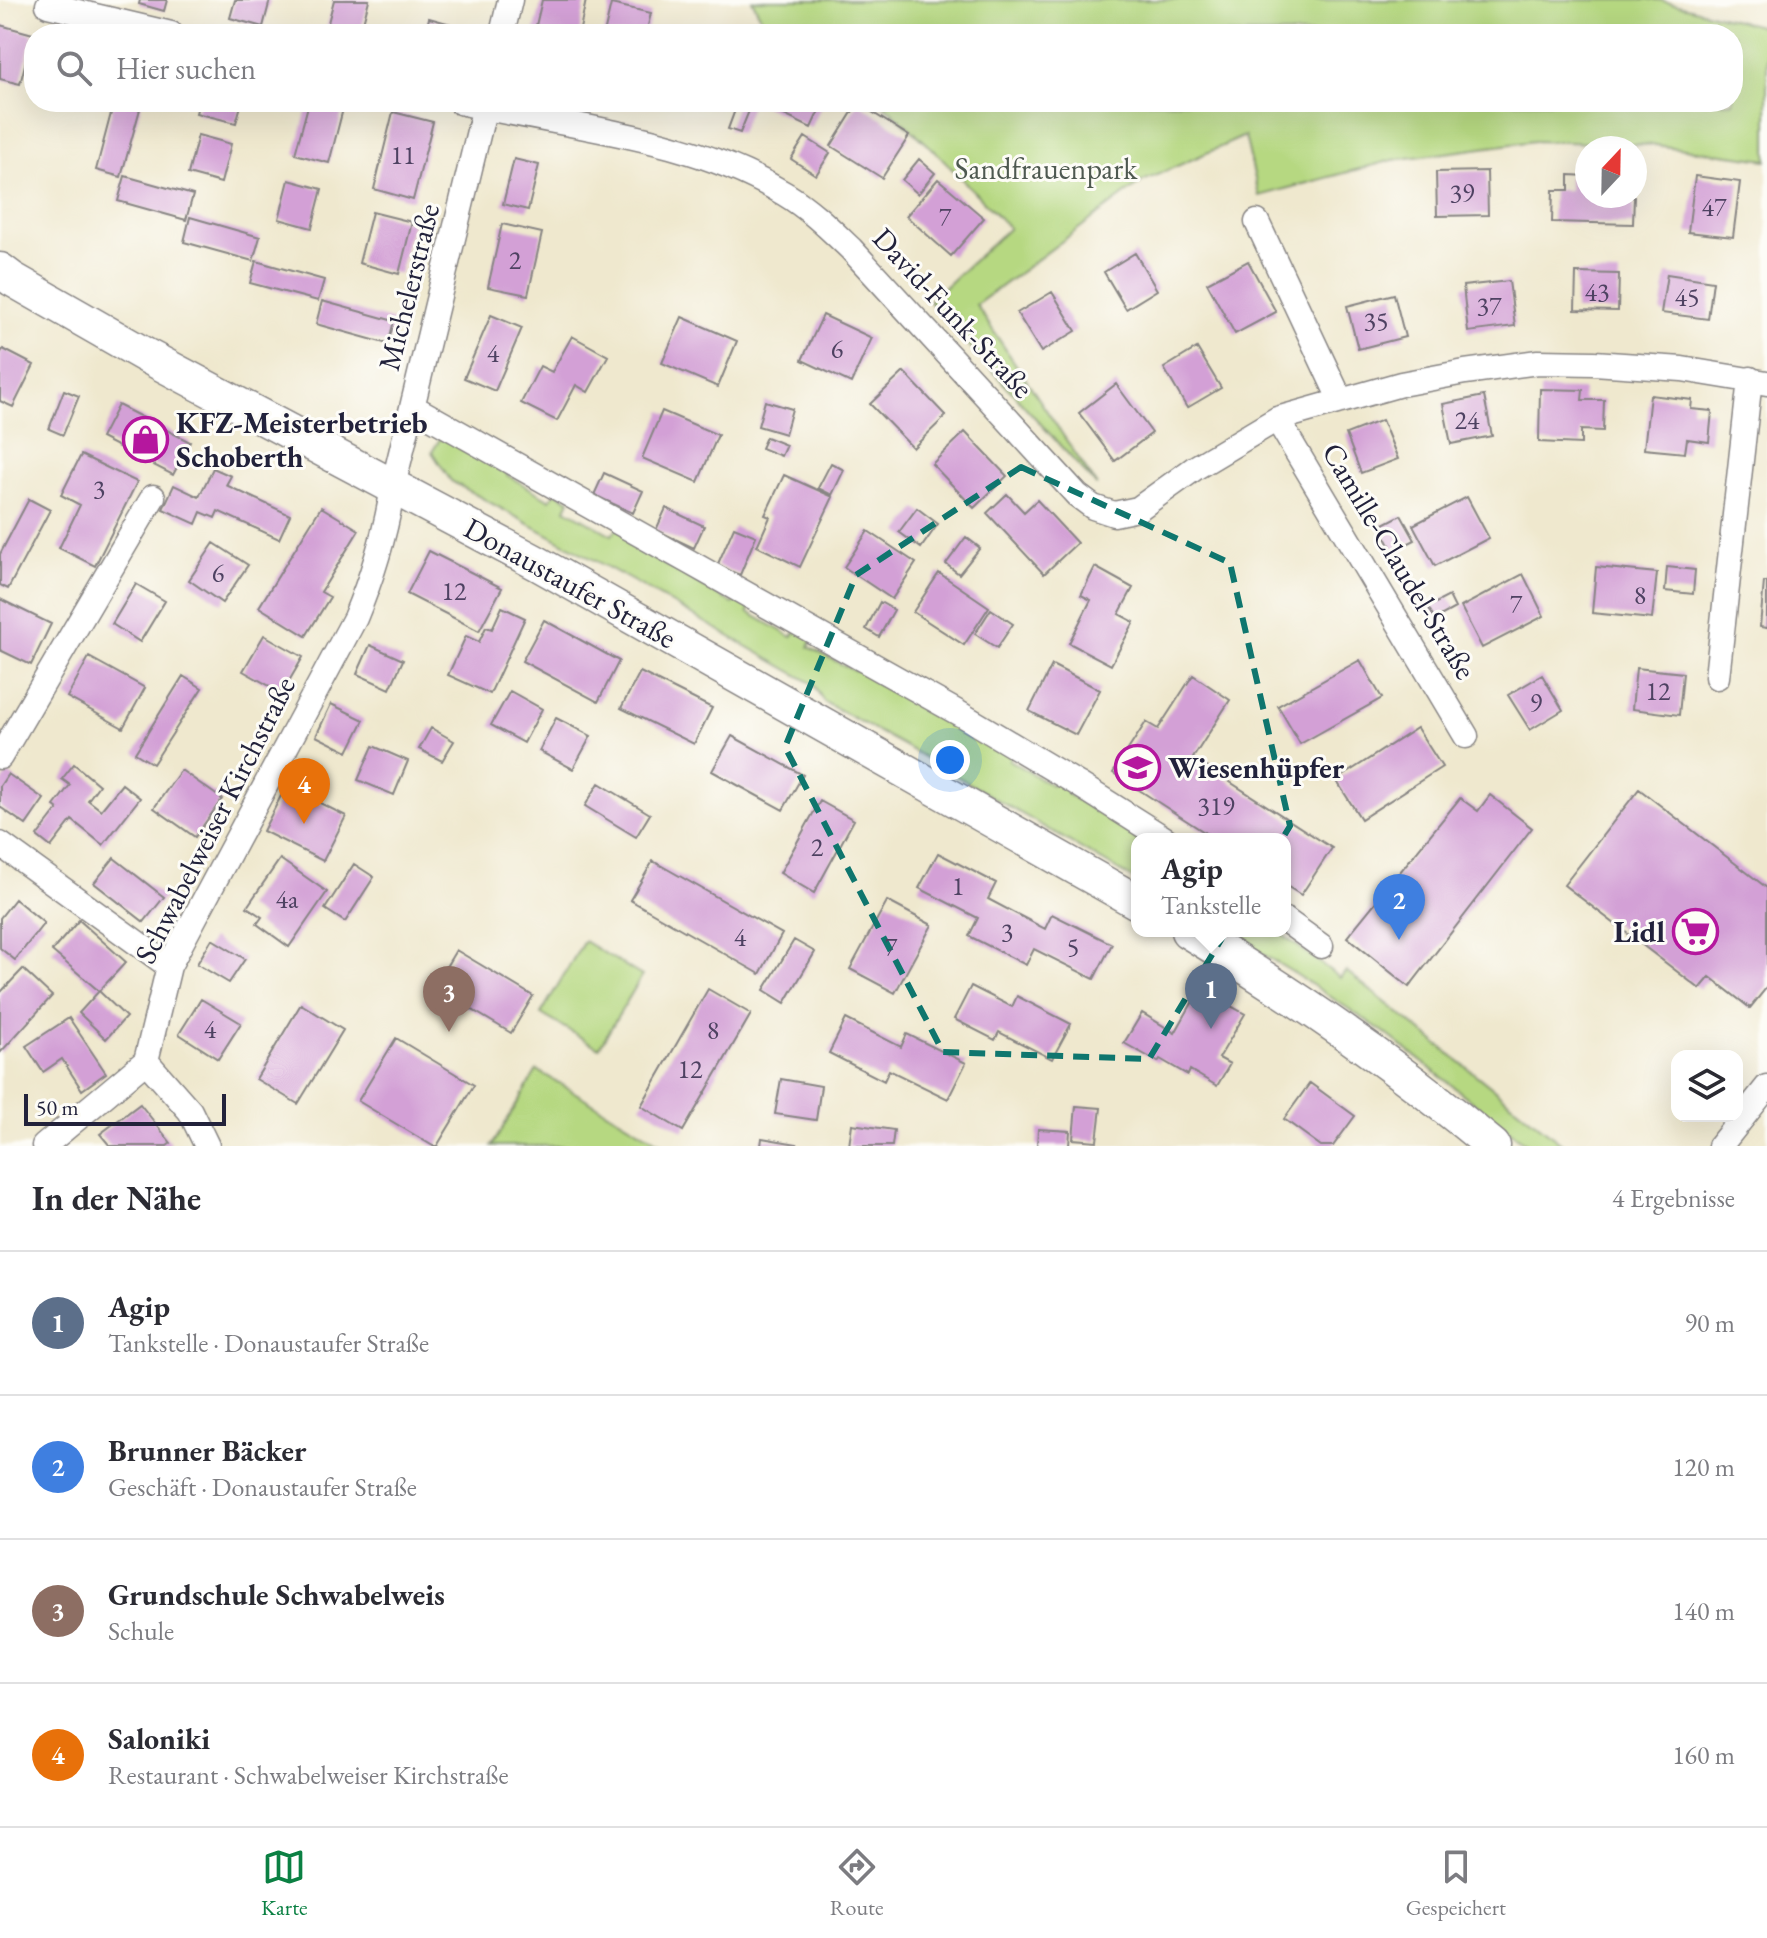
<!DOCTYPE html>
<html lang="de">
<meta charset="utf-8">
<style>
:root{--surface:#fff;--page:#f2f2f3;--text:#2b2b33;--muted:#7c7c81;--line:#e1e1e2;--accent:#0b8043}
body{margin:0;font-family:"EB Garamond",serif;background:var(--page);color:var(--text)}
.controls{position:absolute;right:24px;bottom:24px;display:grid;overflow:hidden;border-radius:16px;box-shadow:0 8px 32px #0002}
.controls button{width:72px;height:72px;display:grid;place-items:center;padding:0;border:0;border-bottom:2px solid var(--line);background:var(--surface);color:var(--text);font:40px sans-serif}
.compass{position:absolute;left:1575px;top:136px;width:72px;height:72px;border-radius:50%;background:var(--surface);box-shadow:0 8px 32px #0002;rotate:22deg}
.scale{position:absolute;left:24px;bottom:20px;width:202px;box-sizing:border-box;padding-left:8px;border:4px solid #22223b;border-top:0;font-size:22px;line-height:28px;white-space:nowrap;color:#22223b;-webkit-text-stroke:6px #fdfcf7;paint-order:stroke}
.you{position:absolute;left:950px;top:760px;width:28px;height:28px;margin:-20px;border:6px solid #fff;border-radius:50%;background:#1a73e8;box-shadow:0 0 0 12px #1a73e833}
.badge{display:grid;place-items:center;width:52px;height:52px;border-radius:50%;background:var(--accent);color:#fff;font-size:26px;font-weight:700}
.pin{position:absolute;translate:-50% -66px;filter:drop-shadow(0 2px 4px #0008)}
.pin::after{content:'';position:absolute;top:42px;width:28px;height:24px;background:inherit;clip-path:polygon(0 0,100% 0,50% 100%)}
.popup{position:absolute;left:1131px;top:833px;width:160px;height:104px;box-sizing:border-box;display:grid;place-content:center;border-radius:16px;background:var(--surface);filter:drop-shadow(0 2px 6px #0005);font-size:26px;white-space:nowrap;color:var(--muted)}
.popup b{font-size:30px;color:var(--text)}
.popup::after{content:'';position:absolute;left:50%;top:100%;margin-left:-16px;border:16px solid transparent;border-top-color:var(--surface)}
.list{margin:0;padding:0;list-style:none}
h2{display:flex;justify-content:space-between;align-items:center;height:104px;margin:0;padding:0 32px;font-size:34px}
h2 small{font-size:26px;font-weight:400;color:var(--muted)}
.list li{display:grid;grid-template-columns:52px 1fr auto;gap:24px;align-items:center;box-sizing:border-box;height:144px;padding:0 32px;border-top:2px solid var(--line)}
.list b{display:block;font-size:30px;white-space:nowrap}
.list p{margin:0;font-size:26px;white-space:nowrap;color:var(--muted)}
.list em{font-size:26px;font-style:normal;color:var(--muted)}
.icon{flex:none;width:44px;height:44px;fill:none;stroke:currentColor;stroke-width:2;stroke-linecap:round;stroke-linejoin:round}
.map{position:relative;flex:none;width:1767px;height:1146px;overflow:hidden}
.search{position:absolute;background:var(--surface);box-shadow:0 8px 32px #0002;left:24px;right:24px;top:24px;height:88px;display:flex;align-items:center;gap:20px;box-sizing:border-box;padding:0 28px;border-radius:32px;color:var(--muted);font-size:30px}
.sheet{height:680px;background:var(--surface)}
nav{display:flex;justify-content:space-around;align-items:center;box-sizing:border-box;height:112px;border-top:2px solid var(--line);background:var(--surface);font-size:22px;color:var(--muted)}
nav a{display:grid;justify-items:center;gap:4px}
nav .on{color:var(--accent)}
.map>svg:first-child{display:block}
</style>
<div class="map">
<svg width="1767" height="1146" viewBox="0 0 1767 1146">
<rect width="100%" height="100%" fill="#fdfcf7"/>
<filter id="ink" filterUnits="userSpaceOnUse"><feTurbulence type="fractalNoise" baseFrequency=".0125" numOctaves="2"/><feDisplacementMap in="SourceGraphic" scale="16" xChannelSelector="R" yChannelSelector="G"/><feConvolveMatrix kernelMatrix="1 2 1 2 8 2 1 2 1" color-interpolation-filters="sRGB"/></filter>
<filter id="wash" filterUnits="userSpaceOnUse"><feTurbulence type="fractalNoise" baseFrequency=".006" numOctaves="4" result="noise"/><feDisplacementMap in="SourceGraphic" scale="32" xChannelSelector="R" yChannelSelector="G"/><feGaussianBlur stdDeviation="1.8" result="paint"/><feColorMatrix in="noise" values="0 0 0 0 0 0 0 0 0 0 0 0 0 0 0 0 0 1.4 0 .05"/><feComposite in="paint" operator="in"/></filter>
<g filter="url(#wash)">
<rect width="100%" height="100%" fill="#efe8ce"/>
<path fill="#b6d881" stroke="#6c7d5e" stroke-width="2" d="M752,0H1659L1767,28V160L1655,145L1534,141L1393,160L1259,196L1245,136L1143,181L976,305L1097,486L929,301L1009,228L934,150L881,102H1733V34H780L765,25Z
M441,437L474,456L478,449L511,467L507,475L550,500L555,492L570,500L566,509L612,535L618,527L632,536L628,544L672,569L676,561L691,568L687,577L733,604L739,595L752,603L748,612L792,637L798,628L814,636L809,647L854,671L859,662L880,674L876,683L915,705L920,696L936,705L932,714L975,740L980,731L1014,750L1009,760L1051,785L1057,777L1072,785L1067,794L1110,820L1117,813L1129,820L1123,830L1139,839H1137V881L910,749L824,702L813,684L638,584L451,481L432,452Z
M1225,931H1280V933L1340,978L1346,971L1565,1146H1529L1384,1032L1297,975Z
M584,941L642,976L599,1048L541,1014Z
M537,1070L665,1146H492Z"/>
<g id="blocks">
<path fill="#d3a0d6" d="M140,0H167L164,11L139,4Z
M235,0H270L263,27L230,18Z
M334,0H369L360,34H325Z
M542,0H586L579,34H534Z
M611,4L651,13L646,34H604Z
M429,18L469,29L468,34H425Z
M0,25L33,34L20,84L0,79Z
M114,102H142L121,177L96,170Z
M199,102H242L236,123L196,113Z
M309,102H333L344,105L329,163L295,154Z
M738,102L751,106L740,133L728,129Z
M757,102H823L811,128Z
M858,103L909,136L882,178L831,146Z
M393,112L433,122L413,200L374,189Z
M198,135L231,144L221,183L188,174Z
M805,137L830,153L816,175L791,159Z
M514,159L539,165L528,210L503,204Z
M919,159L935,173L918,194L902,180Z
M1487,171L1488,215L1437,216L1436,172Z
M1569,175L1587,176V196L1634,197L1633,224L1552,222L1553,190H1569Z
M125,176L193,195L186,220L118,201Z
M1695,176L1740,182L1733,237L1688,232Z
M938,179L984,218L951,256L906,216Z
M289,180L322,189L312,228L279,219Z
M372,212L412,222L399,274L359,263Z
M190,217L260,237L253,261L184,242Z
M502,224L542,233L528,295L488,287Z
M1135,253L1157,290L1126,309L1104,272Z
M256,261L324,280L318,301L250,283Z
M1248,261L1276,312L1235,334L1207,283Z
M1576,273L1619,274L1618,311L1575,310Z
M1667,274L1713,281L1708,319L1661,313Z
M1509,281L1515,326L1468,332L1463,286Z
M1052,292L1076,331L1041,352L1017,313Z
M1394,294L1405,337L1358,349L1347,306Z
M322,301L394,321L388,344L316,324Z
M491,315L522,328L495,391L464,378Z
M823,315L872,338L851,383L802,360Z
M682,317L737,341L718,387L662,363Z
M572,336L608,356L588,392L576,385L557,421L521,403L540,366L552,372Z
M1197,348L1221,388L1187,408L1164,368Z
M3,349L34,365L13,407L0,401V354Z
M904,372L946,416L913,448L870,404Z
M1116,384L1152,433L1115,461L1079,413Z
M1540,389L1583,390L1582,400H1604L1603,431L1581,430V444L1539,442Z
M64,390L79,396L63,435L49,429Z
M1650,395L1692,400L1691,409L1712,411L1709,442L1687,439L1685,453L1644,449Z
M1484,396L1492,436L1451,444L1443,404Z
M765,401L792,409L785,434L758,426Z
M118,405L190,442L173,475L101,438Z
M662,411L718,435L698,482L642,458Z
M1382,420L1398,459L1361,473L1346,434Z
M965,432L1007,476L974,508L932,464Z
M766,437L786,445L781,456L761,448Z
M81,455L137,482L95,566L59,548L80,505L61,495Z
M831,463L844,470L832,495L818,488Z
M213,468L231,476L226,485L290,515L279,539L218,511L215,518L201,512L196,524L163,509L174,485L199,497Z
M604,473L643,491L633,513L594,495Z
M784,475L833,497L800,567L757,546L770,517L765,515Z
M1007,494L1024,512L1037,500L1077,543L1044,574L987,513Z
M1467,497L1489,538L1435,566L1413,525Z
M29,499L50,510L8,589L0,585V554Z
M321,507L359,530L321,592L330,597L306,636L259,607Z
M666,508L704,526L694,548L656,530Z
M917,508L938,524L921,548L899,532Z
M1401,515L1415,540L1393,551L1380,526Z
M734,527L756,536L740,575L717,566Z
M868,531L916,563L892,599L844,567Z
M966,537L980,548L959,574L946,564Z
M214,543L248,565L222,603L189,580Z
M429,551L502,588L479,631L407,594Z
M1095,567L1133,588L1119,614L1134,622L1111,665L1069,643L1091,600L1081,595Z
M1596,567L1657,573L1652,619L1592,613Z
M1667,567L1695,570L1693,594L1665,591Z
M939,573L989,607L964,645L913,612Z
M1523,574L1544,616L1482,648L1461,607Z
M1764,582H1767V628L1760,627Z
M136,584L165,601L140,642L112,624Z
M1449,596L1455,608L1435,619L1428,607Z
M0,599L51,624L31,665L0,650Z
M880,602L894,610L879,637L866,629Z
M502,607L525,618L490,694L448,675L466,636L479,642L486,627L492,629Z
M991,609L1013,624L997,648L975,634Z
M544,620L619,661L598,702L522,661Z
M264,635L303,657L282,693L243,671Z
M370,645L403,660L390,689L357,674Z
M89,657L145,688L123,728L67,697Z
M1360,660L1382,698L1300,744L1278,706Z
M1052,665L1100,690L1076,735L1029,711Z
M1636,668L1683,673L1679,715L1632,709Z
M640,672L712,708L694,744L621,708Z
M1193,675L1230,700L1193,758L1332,848L1301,895L1285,885V839H1215L1113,773L1146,722L1158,729Z
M1542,675L1563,710L1530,730L1508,695Z
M183,676L202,688L153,764L135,753Z
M510,691L542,709L524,743L491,725Z
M331,704L364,720L348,752L316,736Z
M556,718L591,736L573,769L539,751Z
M431,728L454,741L442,761L419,749Z
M1417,728L1442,767L1361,819L1336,780Z
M732,736L803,775L783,810L712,771Z
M373,746L408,761L394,795L358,780Z
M74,764L99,785L88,800L101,810L122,784L140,798L103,845L72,820L51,847L37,836L58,809L54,806L70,785L62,779Z
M181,770L222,799L195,837L154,808Z
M8,774L44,799L26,825L0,807V786Z
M599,783L650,814L636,837L585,806Z
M286,786L346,816L323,861L263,831Z
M1639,789L1767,888V987L1750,1008L1710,977L1700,989L1564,885Z
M1490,795L1532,828L1409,987L1347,937L1460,798L1478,811Z
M820,801L854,820L814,893L780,873Z
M938,853L996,883L988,899L1045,929L1052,914L1112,944L1094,979L1034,949L1026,965L969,936L978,918L919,888Z
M114,858L164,897L144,922L94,883Z
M280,859L327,892L289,947L257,924L262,917L247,907Z
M653,861L782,934L760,974L630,900Z
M354,864L374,877L345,922L325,909Z
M15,899L44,923L15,960L0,948V918Z
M887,901L932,925L895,993L850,969Z
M79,920L126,962L99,991L52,951Z
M212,939L245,959L229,983L197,964Z
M794,940L815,952L785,1003L764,990Z
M456,950L533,996L511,1033L434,987Z
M23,969L52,996L0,1053V993Z
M971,986L1012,1007L1017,996L1071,1024L1052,1059L999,1032L995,1040L954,1019Z
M708,989L751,1014L683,1131L641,1106Z
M1200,989L1245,1014L1219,1058L1230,1064L1217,1086L1190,1070L1188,1075L1160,1059L1158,1062L1124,1043L1142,1013L1175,1033Z
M99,991L126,1017L106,1039L79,1013Z
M201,999L241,1023L218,1059L179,1034Z
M301,1004L343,1030L298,1104L256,1079Z
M69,1018L106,1073L82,1090L62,1059L43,1072L26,1046Z
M846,1019L901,1047L907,1034L966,1063L948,1099L889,1070L884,1081L829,1053Z
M396,1038L474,1085L437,1146H433L358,1101Z
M781,1079L821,1086L816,1120L775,1114Z
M1310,1083L1355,1116L1333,1146H1321L1284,1119Z
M140,1104L171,1143L167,1146H110L100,1134Z
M1076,1106L1101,1108L1097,1141L1073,1139Z
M852,1124L894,1130L892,1146H849Z
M1038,1129L1070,1131L1069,1146H1037Z
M762,1138L797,1144L796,1146H761Z"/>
</g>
</g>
<g filter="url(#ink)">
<use href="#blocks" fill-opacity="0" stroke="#888584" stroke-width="2"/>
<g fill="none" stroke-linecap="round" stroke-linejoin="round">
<defs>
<path id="minor" d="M48,5L171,34
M502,34L510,0
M460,102C570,128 686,134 785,194C810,209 830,229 851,249L1077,495L1093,507L1114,514L1138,509L1195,468L1277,419L1401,384L1465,372L1538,362L1594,363L1682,369L1767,383
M1257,222L1341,401
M413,407L962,715L1078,784L1165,839
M1277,419L1466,736
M1717,677L1750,379
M0,757L153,497
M0,844L169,966
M1285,920L1321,946
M146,1061L190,1111L207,1146
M44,1146L146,1061L169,966L355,618C373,575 386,533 393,486L486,102
M1720,1146L1767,1087"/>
<path id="secondary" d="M0,270L12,279L145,355L537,563L1137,902
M1188,931C1295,995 1397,1066 1493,1146"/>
</defs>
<use href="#minor" stroke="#888584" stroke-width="27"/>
<use href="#secondary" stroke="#888584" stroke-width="37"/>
<use href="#minor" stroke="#fff" stroke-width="24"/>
<use href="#secondary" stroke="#fff" stroke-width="34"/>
</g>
</g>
<path fill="none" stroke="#0f766e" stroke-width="6" stroke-dasharray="16 10" stroke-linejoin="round" d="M1021,467L1230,563L1290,826L1149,1059L943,1052L785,747L856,575Z"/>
<defs>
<symbol id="shop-ring" viewBox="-11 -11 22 22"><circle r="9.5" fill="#fdfcf7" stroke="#b5179e" stroke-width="1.5"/><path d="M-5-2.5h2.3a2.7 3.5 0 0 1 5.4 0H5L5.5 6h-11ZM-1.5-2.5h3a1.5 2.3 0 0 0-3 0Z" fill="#b5179e"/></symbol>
<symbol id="school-ring" viewBox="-11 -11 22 22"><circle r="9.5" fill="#fdfcf7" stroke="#b5179e" stroke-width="1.5"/><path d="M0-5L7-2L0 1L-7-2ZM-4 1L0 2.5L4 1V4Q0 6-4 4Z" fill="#b5179e"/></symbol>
<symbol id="supermarket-ring" viewBox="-11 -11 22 22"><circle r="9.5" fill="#fdfcf7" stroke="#b5179e" stroke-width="1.5"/><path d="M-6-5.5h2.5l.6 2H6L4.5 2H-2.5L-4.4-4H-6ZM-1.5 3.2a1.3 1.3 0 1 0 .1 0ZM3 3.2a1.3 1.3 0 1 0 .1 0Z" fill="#b5179e"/></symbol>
</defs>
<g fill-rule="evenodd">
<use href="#shop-ring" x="120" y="414" width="51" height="51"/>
<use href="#school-ring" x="1112" y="742" width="51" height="51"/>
<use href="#supermarket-ring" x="1670" y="906" width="51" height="51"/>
</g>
<g text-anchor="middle" stroke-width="6" stroke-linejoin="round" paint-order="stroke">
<g font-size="26" fill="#4e4262">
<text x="403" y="164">11</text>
<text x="1462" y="202">39</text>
<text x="1714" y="216">47</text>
<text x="945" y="226">7</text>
<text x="515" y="269">2</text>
<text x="1597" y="301">43</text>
<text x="1687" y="306">45</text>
<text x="1489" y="315">37</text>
<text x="1376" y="330">35</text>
<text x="837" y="358">6</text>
<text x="493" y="362">4</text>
<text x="1467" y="429">24</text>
<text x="99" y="498">3</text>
<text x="218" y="582">6</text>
<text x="454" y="600">12</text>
<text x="1640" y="604">8</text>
<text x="1516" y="613">7</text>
<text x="1658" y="700">12</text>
<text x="1536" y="712">9</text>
<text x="1216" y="815">319</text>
<text x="817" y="856">2</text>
<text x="958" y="895">1</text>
<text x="287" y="908">4a</text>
<text x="1007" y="941">3</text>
<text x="740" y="946">4</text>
<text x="891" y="956">7</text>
<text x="1073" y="956">5</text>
<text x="210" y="1038">4</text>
<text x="713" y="1039">8</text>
<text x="690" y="1078">12</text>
</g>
<g font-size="30" fill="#4e5950" stroke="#fdfcf7">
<text x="1046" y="179">Sandfrauenpark</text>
</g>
<g font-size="30" fill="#22223b" stroke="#fdfcf7">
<text transform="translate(409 287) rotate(-76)" y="10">Michelerstraße</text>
<text transform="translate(953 313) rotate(47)" y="10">David-Funk-Straße</text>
<text transform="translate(1399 561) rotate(59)" y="10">Camille-Claudel-Straße</text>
<text transform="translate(570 583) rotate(29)" y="10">Donaustaufer Straße</text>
<text transform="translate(215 820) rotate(-63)" y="10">Schwabelweiser Kirchstraße</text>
</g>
<g font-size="30" font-weight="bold" fill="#22223b" stroke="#fdfcf7" text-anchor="start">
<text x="176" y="433">KFZ-Meisterbetrieb<tspan x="176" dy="34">Schoberth</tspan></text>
<text x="1168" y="778">Wiesenhüpfer</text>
<text x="1665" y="942" text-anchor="end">Lidl</text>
</g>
</g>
</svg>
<div class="controls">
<button><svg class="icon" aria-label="layers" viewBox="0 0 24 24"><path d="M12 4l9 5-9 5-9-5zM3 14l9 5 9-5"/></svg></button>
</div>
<svg class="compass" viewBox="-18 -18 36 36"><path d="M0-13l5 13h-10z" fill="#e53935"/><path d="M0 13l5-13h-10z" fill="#7c7c81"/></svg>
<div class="scale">50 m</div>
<div class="you"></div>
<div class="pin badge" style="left:1211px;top:1029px;background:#5c6f8a">1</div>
<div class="popup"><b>Agip</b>Tankstelle</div>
<div class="pin badge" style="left:1399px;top:940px;background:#3f7fe0">2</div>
<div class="pin badge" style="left:449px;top:1032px;background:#8d6e63">3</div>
<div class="pin badge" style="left:304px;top:824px;background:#e8710a">4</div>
<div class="search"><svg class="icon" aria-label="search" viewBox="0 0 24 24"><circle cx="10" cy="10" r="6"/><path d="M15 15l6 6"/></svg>Hier suchen</div>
</div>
<section class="sheet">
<h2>In der Nähe<small>4 Ergebnisse</small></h2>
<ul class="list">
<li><span class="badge" style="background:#5c6f8a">1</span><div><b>Agip</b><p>Tankstelle · Donaustaufer Straße</p></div><em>90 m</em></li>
<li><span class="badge" style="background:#3f7fe0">2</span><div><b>Brunner Bäcker</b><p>Geschäft · Donaustaufer Straße</p></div><em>120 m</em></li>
<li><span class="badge" style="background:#8d6e63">3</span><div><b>Grundschule Schwabelweis</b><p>Schule</p></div><em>140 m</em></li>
<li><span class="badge" style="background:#e8710a">4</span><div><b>Saloniki</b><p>Restaurant · Schwabelweiser Kirchstraße</p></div><em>160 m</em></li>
</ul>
</section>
<nav>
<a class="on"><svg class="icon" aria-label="map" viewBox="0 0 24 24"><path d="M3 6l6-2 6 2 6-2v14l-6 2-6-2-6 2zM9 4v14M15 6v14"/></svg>Karte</a>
<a><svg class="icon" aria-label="directions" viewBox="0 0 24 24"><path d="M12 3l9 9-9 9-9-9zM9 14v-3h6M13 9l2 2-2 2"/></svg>Route</a>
<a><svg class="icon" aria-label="saved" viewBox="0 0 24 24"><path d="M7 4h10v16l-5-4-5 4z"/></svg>Gespeichert</a>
</nav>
